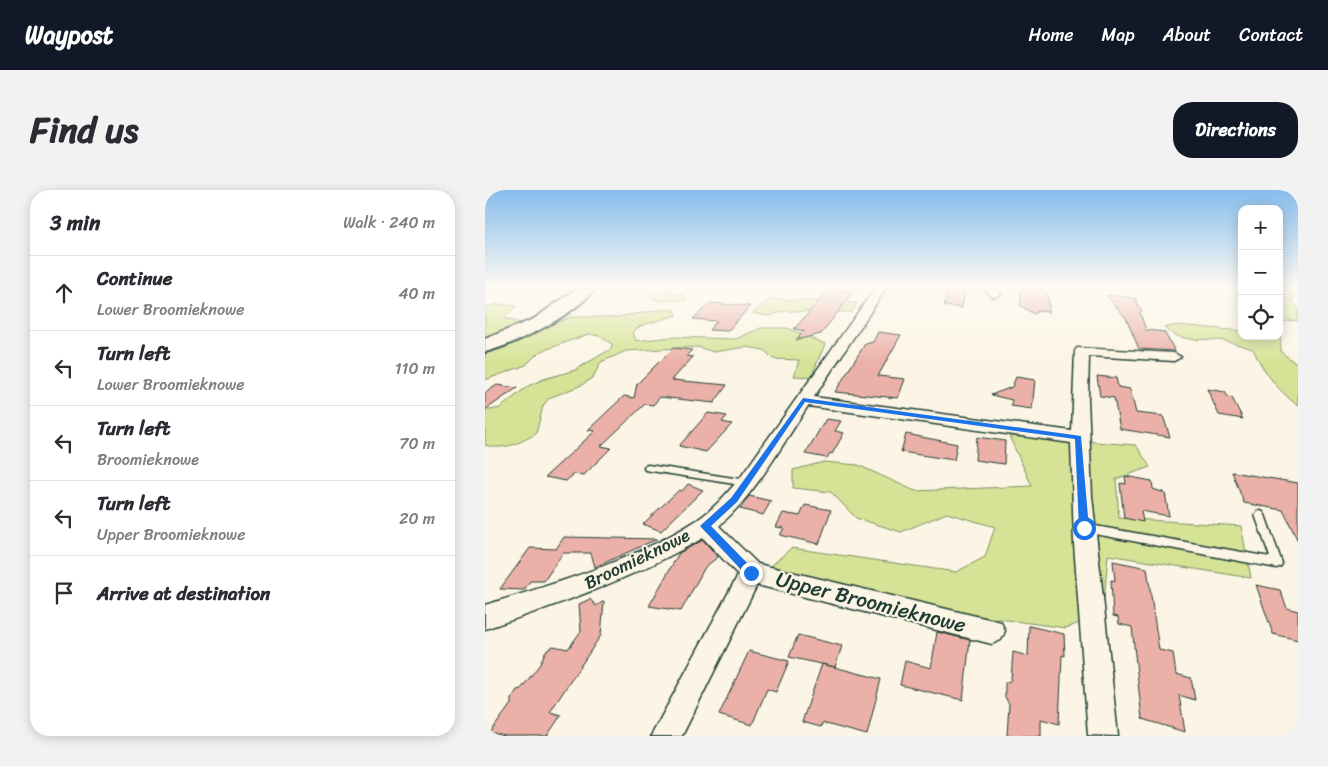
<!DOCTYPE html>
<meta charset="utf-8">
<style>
:root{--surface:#fff;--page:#f2f2f3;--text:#2b2b33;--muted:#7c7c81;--line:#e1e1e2;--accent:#111827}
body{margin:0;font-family:Sriracha,sans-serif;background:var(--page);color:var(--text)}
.controls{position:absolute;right:15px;top:15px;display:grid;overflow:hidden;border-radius:10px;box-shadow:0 2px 12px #0003}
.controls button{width:45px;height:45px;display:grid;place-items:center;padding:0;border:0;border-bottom:1px solid var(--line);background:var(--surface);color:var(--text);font:25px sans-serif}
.stop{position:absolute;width:15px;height:15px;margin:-11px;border:4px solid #1a73e8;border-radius:50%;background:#fff}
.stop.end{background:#1a73e8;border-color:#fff;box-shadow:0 1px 5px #0008}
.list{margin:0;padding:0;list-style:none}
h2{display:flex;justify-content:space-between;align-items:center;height:65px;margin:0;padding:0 20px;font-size:21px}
h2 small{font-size:16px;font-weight:400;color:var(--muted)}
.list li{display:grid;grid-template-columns:32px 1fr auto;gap:15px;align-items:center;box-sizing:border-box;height:75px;padding:0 20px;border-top:1px solid var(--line)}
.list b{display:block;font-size:19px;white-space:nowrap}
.list p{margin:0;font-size:16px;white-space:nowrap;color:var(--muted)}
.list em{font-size:16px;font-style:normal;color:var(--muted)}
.icon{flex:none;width:28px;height:28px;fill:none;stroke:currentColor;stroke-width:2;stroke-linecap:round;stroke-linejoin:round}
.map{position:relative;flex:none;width:813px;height:546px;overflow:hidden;border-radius:20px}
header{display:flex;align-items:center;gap:30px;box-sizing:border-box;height:70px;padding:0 25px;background:var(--accent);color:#fff}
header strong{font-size:24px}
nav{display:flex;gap:28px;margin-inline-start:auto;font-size:18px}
.intro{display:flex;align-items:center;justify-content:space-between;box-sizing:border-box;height:120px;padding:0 30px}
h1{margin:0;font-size:35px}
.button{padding:12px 22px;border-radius:20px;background:var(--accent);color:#fff;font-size:18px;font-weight:700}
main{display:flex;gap:30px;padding:0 30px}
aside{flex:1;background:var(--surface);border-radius:20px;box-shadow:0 2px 12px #0003}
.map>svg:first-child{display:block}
</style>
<header>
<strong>Waypost</strong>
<nav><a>Home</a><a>Map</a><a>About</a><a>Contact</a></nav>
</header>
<div class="intro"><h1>Find us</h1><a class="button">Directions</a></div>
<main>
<aside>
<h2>3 min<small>Walk · 240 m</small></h2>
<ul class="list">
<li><svg class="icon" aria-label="ahead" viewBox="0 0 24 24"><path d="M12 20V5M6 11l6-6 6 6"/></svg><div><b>Continue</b><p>Lower Broomieknowe</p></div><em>40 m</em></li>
<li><svg class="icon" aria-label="left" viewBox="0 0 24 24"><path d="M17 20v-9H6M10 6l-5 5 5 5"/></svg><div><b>Turn left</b><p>Lower Broomieknowe</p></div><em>110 m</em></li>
<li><svg class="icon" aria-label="left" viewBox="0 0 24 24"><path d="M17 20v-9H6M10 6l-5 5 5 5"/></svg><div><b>Turn left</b><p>Broomieknowe</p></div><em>70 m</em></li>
<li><svg class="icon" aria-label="left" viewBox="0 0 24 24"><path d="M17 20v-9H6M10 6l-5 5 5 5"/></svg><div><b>Turn left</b><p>Upper Broomieknowe</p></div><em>20 m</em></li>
<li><svg class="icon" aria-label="arrive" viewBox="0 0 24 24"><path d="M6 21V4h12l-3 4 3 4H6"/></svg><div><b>Arrive at destination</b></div></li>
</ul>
</aside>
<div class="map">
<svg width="813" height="546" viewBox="0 0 813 546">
<rect width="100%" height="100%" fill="#fcf5e5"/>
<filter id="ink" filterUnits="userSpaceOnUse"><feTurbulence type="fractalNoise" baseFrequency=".02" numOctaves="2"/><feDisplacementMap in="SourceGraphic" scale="10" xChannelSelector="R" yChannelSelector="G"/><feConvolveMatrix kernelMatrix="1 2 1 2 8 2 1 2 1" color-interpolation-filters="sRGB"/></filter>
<g filter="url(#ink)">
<path fill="#d6e396" stroke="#7a9065" d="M123,97H186L185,102L200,106L201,110L173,111L156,102Z
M794,97H813V107H805L813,118V130L795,132L796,162L809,172H813V216C793,200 779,183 768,159C757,156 744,151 733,150C712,149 696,152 679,138L693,135L757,141V146H794Z
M284,109L372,113L367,122L300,121L283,126L268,123Z
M13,114L31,116L19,128L39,134L0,152V117Z
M180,119L190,120L192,125L155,136L148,142L151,151L187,147L251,149L276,138H302L340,154L326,187L309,186L314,170L288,169L279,160L261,157L229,162L213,157L141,161L116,172L108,187L97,195L64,208L58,216L51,244C34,253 19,261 0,255V221L15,218L43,196L59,189L90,180L126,159L127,154L114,146L104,144L54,162L41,175L0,190V160L86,127H132Z
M524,246L651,255L665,277L631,289L634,328L756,336L766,388L623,365L618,424L581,438L294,399L287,375L306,358L471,382L500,367L510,337L462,323L416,342L371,328L346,302L308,298V280L339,272L373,275L430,301L547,296Z"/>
<path fill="#ebb1a8" stroke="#1f3d34" d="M463,97H480L477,118L459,116Z
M539,97H552L563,104L564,122L553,121L549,124L536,116V98Z
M345,99L368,102L336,144L311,150L319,141L309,139Z
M621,105L650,108L653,116L657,120L655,123L661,140L679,142L690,161L654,159L641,128Z
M225,113L265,116L243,141L224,140L232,131L208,129Z
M393,142L416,145L393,186L420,189L413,208L350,202L380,154L388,152Z
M188,158L207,160L201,166L208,167L187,190L242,195L229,213L175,207L168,215L160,214L116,256L126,258L99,285L89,284L81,291L60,287L110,241L103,240L139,206L149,208L152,194Z
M612,186L631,188L633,197L645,199L651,223L678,226L685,247L635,239L629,208L615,206Z
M531,187L550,190L547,219L526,216L527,210L506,205L527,197Z
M12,195L32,198L0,220V203Z
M722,199L740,202L743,207L747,208L758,229L734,225Z
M223,223L242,226L237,232L247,234L221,262L194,256Z
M341,229L356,231L350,241L359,243L347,264L345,263L342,268L320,264Z
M421,244L472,254L469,270L416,262Z
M492,247L520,251L519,274L490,270Z
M747,282L813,293V351L798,320L759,313Z
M640,286L667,291L668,299L680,303L684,326L656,321L658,332L639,328L635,293L641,294Z
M203,294L218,300L176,341L158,334L194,300L197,301Z
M264,306L286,311L278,325L255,319Z
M320,315L346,320L334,354L295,345L299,338L291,337L298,323L315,326Z
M79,347L172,349L110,377L106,363H78L59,391H45L39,400L15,399L45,358L71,359Z
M218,350L233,367L220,377L196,421L164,416L194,363Z
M628,371L662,378L674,460L688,463L691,484L706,488L710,510L694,505L700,542L657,529L647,437L634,434L633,427L628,426L626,390L630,391Z
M771,395L795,400L802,418L813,421V450L788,444Z
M105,409L111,416L119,411L116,445L65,522L76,525L62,546H20L5,543L26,514V509L32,500L36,499L55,474L60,462L68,456L83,459L96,441L94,414Z
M544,436L579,444L580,466L577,465L574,534L556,529V546H522L524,514L520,507V493L526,490L528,462L543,466Z
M452,442L485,450L478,510L415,495L420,471L446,478Z
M313,445L357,456L350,477L304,467Z
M264,461L304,471L291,502L282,499L267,535L234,525Z
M337,474L396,489L382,545L337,533L336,537L317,532Z"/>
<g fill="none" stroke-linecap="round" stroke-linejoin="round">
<defs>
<path id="lane" d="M163,275L262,290L265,291L267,293L265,295L262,296L160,280L159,278L160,276Z
M775,321L778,322L780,325L797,373L796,376L792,378L599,342L595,341L594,338L595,335L599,334L785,367L770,325L772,322Z"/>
<path id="street" d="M391,97H402L329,207L587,241L590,161L592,158L689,163L696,167L689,171L604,166L603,209L607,306L633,546L603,545L589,354L586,253L323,216C296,257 271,303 234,336L273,374L516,432L520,441L516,450L507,454L272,395L197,546H166L253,385L218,348C149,388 75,414 0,439V415C72,393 148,371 212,330C229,319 242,303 255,288Z
M498,97H509L516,104L510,107L506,106Z"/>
<path id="secondary" d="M94,97H111C92,124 32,154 0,162V149L49,129Z"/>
</defs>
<use href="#lane" stroke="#1f3d34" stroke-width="3"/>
<use href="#street" stroke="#1f3d34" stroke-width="3"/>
<use href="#secondary" stroke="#1f3d34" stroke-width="4"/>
<use href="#lane" fill="#fcf5e5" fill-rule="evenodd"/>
<use href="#street" fill="#fcf5e5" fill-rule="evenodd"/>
<use href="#secondary" fill="#fcf5e5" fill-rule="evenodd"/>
</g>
</g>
<linearGradient id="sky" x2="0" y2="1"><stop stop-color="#87bcec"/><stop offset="0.56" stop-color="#fefaf3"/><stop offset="1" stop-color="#fefaf3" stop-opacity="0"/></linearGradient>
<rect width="813" height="173" fill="url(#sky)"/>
<path fill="#1a73e8" d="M318,208L596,246L604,338L599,342L594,338L590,249L320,212L252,312L226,336L269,380V386H262L215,336L246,308Z"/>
<g text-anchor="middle" stroke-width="4" stroke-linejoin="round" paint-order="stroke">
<g font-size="18" fill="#1f3d34" stroke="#fcf5e5">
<text transform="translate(152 369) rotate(-26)" y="6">Broomieknowe</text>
</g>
<g font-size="21" fill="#1f3d34" stroke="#fcf5e5">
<text transform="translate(386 412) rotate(14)" y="7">Upper Broomieknowe</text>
</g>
</g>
</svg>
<div class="controls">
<button>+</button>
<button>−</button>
<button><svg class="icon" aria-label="locate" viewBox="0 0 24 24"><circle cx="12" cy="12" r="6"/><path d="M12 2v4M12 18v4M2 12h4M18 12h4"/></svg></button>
</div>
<div class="stop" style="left:599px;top:338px"></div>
<div class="stop end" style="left:266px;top:383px"></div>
</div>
</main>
